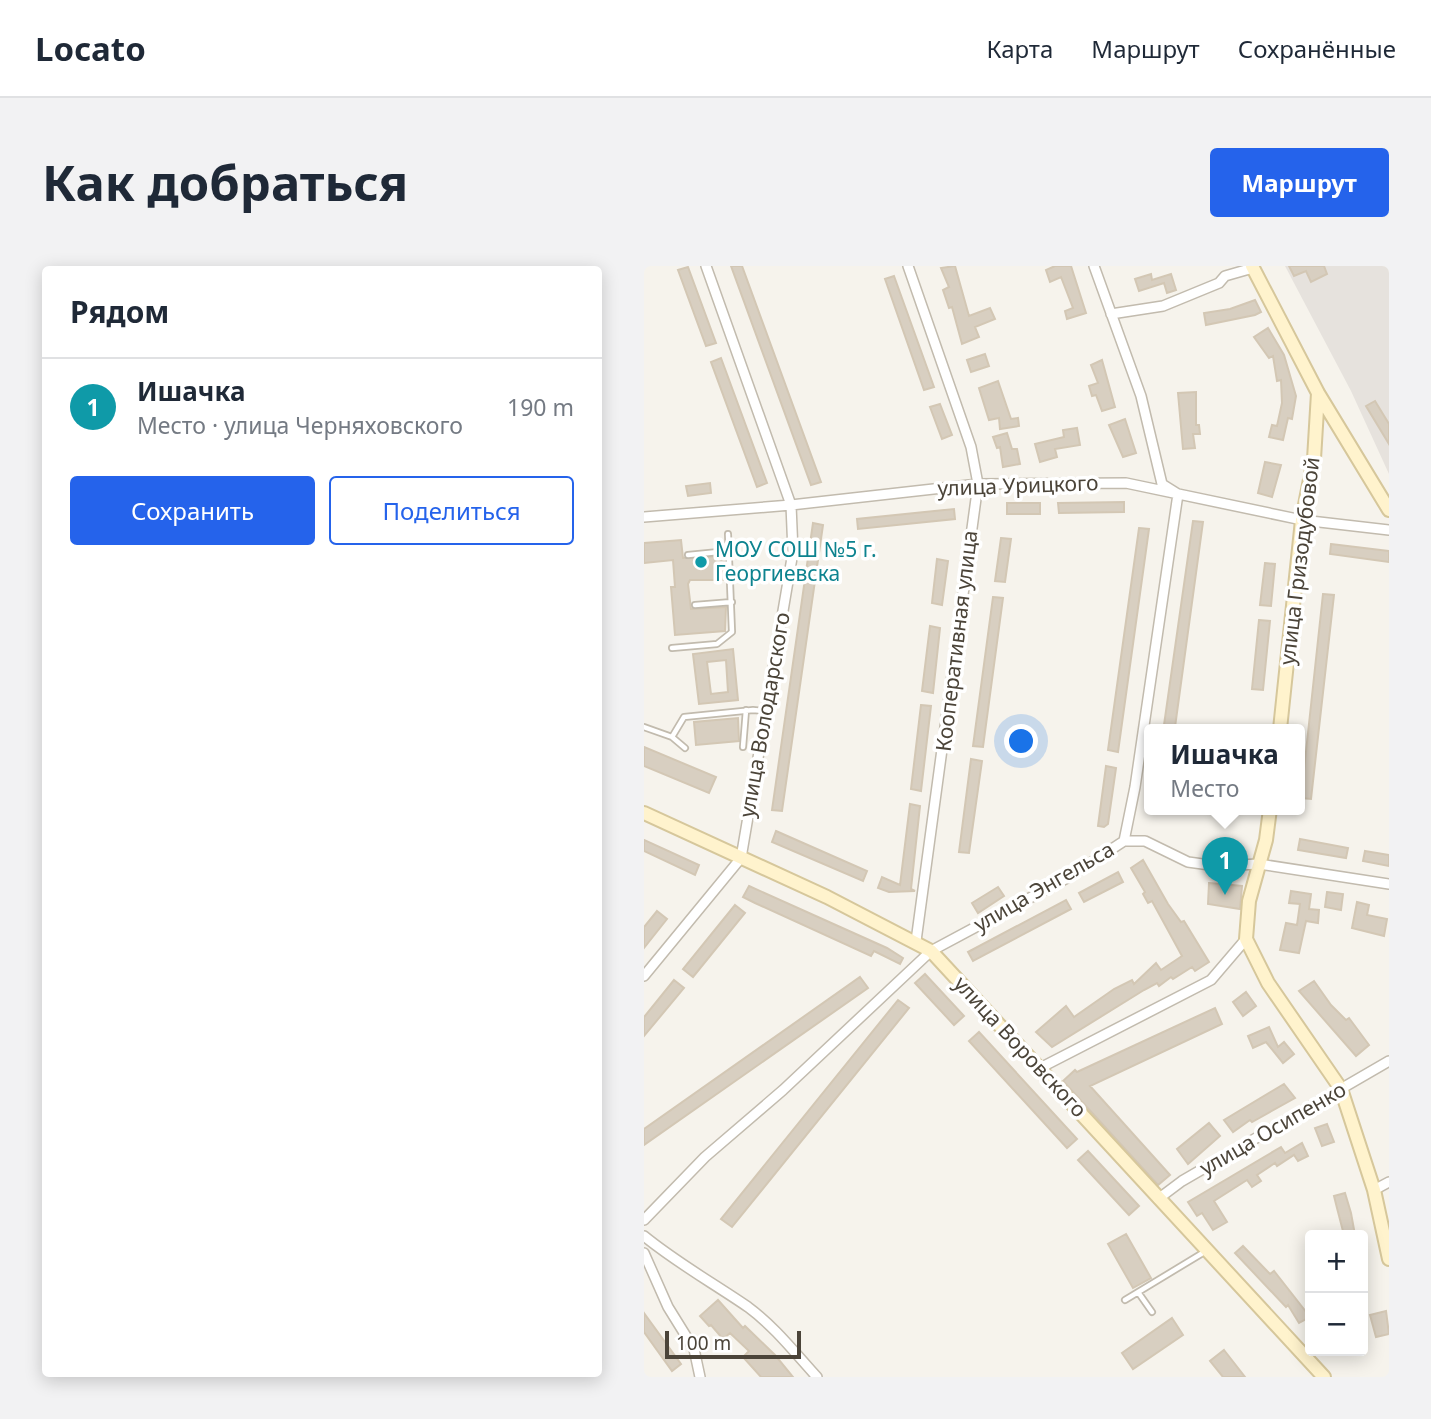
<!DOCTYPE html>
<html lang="ru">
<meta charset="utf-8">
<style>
:root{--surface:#fff;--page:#f2f2f3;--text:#1f2937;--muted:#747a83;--line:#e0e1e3;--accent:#2563eb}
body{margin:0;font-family:"Noto Sans",sans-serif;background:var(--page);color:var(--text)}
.controls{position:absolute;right:21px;bottom:21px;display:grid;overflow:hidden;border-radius:7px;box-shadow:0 4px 18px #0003}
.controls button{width:63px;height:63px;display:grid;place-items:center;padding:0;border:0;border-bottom:2px solid var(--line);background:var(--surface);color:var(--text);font:35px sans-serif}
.scale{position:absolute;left:21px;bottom:18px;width:136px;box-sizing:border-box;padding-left:7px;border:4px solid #4b4439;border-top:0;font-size:19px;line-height:24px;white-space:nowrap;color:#4b4439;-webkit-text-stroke:5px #fff;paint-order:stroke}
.you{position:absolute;left:378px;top:476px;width:24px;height:24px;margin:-18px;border:5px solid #fff;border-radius:50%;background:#1a73e8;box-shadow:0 0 0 10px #1a73e833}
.badge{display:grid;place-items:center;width:46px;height:46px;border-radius:50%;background:var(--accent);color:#fff;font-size:23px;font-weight:700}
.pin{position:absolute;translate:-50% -58px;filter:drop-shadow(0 2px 4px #0008)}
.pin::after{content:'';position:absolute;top:37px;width:24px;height:21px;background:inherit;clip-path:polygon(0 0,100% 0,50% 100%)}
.popup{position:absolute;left:500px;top:458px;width:161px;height:91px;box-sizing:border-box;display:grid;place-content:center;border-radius:7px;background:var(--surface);filter:drop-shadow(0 2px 5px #0005);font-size:23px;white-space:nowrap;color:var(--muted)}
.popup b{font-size:26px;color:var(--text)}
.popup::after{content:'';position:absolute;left:50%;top:100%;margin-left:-14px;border:14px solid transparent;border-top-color:var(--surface)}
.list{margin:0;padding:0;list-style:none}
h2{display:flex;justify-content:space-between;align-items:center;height:91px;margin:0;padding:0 28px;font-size:30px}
h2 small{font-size:23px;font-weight:400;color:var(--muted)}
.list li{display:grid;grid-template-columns:46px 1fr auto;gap:21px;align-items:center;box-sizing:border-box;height:98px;padding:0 28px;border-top:2px solid var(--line)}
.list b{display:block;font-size:26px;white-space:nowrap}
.list p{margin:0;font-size:23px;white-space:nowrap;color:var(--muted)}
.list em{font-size:23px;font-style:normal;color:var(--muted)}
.actions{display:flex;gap:14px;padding:21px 28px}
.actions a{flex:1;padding:16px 0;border:2px solid var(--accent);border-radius:7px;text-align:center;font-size:24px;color:var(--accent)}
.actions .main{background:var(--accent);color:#fff}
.map{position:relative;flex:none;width:745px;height:1111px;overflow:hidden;border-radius:7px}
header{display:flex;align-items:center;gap:42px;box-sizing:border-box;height:98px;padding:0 35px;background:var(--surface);border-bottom:2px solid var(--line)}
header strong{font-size:33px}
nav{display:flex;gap:38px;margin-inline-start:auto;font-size:24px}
.intro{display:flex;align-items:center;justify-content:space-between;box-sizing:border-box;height:168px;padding:0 42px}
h1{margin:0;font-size:49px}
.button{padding:18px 32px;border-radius:7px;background:var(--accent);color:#fff;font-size:24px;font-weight:700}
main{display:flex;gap:42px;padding:0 42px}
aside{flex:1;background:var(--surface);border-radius:7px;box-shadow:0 4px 18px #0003}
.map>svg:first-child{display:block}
</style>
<header>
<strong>Locato</strong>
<nav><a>Карта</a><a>Маршрут</a><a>Сохранённые</a></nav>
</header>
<div class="intro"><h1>Как добраться</h1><a class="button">Маршрут</a></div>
<main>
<aside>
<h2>Рядом<small></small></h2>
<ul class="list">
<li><span class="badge" style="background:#0f9aa8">1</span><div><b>Ишачка</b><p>Место · улица Черняховского</p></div><em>190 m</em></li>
</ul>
<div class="actions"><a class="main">Сохранить</a><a>Поделиться</a></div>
</aside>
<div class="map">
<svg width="745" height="1111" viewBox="0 0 745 1111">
<rect width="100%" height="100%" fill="#f6f3ec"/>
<path fill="#e6e2dd" d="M641,0H745V208L707,125Z"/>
<path fill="#d8cfc1" stroke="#d3c7b4" stroke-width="2" fill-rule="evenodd" d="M87,0H98L177,216L167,219Z
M311,0L325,50L346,42L351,53L331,61L335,71L318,78L308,41L305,42L299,24L305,21L297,2Z
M411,0H427L442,47L423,53L421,45L429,42L417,11L406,16L402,4Z
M645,0H680L683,8L667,16L662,5L650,10Z
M44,1L72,77L62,80L34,4Z
M507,8L508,14L527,8L532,24L523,27L520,17L495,25L491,13Z
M250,10L290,121L280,124L241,13Z
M611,34L617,46L611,49L562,59L560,47L586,43Z
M624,62L640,89L652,130L648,153L644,152L639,174L625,171L628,159L633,160L638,137L637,114L633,115L629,90L625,92L610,71Z
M341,88L345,100L327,106L323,94Z
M77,92L123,217L113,221L67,96Z
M458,94L471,141L458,145L452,129L448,130L445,120L454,117L447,99Z
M354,115L367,153L374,152L375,160L356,163L355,152L345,154L335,122Z
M552,126V159H555L556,168H549L551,182L539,183L534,127Z
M731,135L745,158V178L722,140Z
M296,138L308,169L298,173L286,141Z
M481,153L492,187L479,191L465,159Z
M433,162L436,179L411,183L413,191L396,196L391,178L420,171L419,164Z
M363,167L368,183H373L376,198L359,201L356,181L353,182L349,171Z
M621,196L637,199L628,231L614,227Z
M66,217L67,227L44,230L42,220Z
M480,236V246L415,247L414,237Z
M363,237H396V248H363Z
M310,243L311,253L214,263L213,253Z
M549,255L559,256L531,461L520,459Z
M169,257L179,259L138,545L128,544Z
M495,262L505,263L474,486L464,484Z
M357,272L367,273L361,316L351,315Z
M37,274L39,292L80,290L81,314H46L44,318L47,343L82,341L81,365L31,369L27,321H31L29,294L0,297V277Z
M687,278L745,285V296L686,288Z
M293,293L304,295L298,339L288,337Z
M621,297L631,298L627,340L616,339Z
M679,328L690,329L667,533L657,532Z
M349,331L359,332L339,481L329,480Z
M615,354L626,355L619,424L608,423Z
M286,360L296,362L289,427L278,425Z
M89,383L94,434L55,438L49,388ZM82,394L84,426L67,428L63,396Z
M277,439L287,440L277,525L267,523Z
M94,452L95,475L52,479L50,456Z
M0,481L72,511L65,527L0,500Z
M327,493L338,495L325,587L315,586Z
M462,500L472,502L464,558L460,561L454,560Z
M266,538L276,540L267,623L271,625L245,626L234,622L238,611L256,619Z
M132,565L223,605L219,615L128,576Z
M656,573L704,582L702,592L654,584Z
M0,574L55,599L51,609L0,585Z
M721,585L745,589V600L719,595Z
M499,594L524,638L537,656L540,655L565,696L551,705L548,701L529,713L527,711L515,720L513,717L500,724L408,781L392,766L422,740L430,751L470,723L488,714L490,718L512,697L517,704L538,690L508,635L504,637L499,628L501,626L487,602Z
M474,606L479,616L440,636L435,627Z
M565,617L598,620L596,643L564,638Z
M105,620L243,682L259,692L256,698L230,685L227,690L111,637L99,631Z
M354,621L360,630L334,647L328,637Z
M647,625L667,628L665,643L675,644L674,657L662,655L655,687L636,684L642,657L653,659L656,638L645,637Z
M683,626L699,628L697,644L681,641Z
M422,634L427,643L329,695L324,686Z
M713,636L725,639L723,649L743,653L740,670L708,662Z
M91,639L101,647L49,711L39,703Z
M13,645L23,653L0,682V661Z
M281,708L320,750L310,759L271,717Z
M216,711L224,722L0,879V863Z
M30,714L40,722L0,770V751Z
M670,715L687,739L702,754L705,752L725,779L712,790L655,725Z
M602,726L612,740L599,750L589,736Z
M254,734L265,742L88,961L77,953Z
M571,742L578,758L446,820L526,909L514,919L419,815L431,804L433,806Z
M625,761L634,781L640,776L650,788L639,797L622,776L609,782L604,770Z
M335,766L433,873L423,882L325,775Z
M640,818L651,832L608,856L606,854L589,866L580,854Z
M565,857L576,870L544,898L533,883Z
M683,858L690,876L678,880L671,862Z
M658,877L664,890L654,895L650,889L633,900L631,897L613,909L617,915L608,921L603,914L570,935L583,956L569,964L558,947L553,950L544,936L637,881L641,887Z
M444,885L495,940L485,949L434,894Z
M701,927L707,947L711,969H700L693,942L690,930Z
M482,968L507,1012L489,1022L464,978Z
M599,980L626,1008L630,1005L666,1051L655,1057L644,1039L642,1041L591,987Z
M74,1034L99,1062L101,1060L131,1089L149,1111H117L99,1091L105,1085L86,1067L79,1073L67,1059L65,1060L56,1050Z
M742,1045L745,1068L732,1071L726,1049Z
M0,1047L37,1098L28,1105L0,1066Z
M528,1052L539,1069L489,1103L478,1087Z
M580,1084L601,1111H579L566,1095Z"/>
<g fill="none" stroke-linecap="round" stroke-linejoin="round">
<defs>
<path id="lane" d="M44,289L85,285
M51,339L88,336
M28,382L73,378L88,366L84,268
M0,461L28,471L40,451L109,444L121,445
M28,471L41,482
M99,481L102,444
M494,1026L508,1046
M481,1034L562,985"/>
<path id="street" d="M264,0L327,181L334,218L272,675
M467,48L519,40L575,17L581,10L609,2
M0,251L147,239L334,218L482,217L658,254L745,264
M480,575H501L544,596L573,600L615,598L745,618
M0,710L97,592L149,286L147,239L62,0
M396,802L567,714L602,673
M730,924L745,916
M514,933L538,915L745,795
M0,954L61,891L139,824L287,685L425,611L480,575L491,521L534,228L518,218L497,130L450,0
M0,970C33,997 69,1017 104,1041C131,1061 151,1087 173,1111
M0,987L24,1041L50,1083L56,1111"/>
<path id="secondary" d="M608,0L674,127L745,244
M636,463L658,254L670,193L674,127
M626,543L622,574L605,635L602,673L624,717L697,823L730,924L745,993
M0,547L183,631L287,685L680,1111"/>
</defs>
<use href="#lane" stroke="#c2bbae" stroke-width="8"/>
<use href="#street" stroke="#c2bbae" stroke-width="12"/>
<use href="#secondary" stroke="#d6c79b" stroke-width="16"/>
<use href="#lane" stroke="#fff" stroke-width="4.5"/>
<use href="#street" stroke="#fff" stroke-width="9"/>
<use href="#secondary" stroke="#fff3cd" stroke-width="12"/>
</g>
<circle fill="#0f9aa8" stroke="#fff" stroke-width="2.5" cx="57" cy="296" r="7"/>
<g text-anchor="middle" stroke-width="7" stroke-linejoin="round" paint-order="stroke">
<g font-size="21" fill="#4b4439" stroke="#fff">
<text transform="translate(374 220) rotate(-2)" y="7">улица Урицкого</text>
<text transform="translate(656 295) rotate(-83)" y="7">улица Гризодубовой</text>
<text transform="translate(313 375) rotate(-83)" y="7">Кооперативная улица</text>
<text transform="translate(121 449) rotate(-80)" y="7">улица Володарского</text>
<text transform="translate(400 621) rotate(-30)" y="7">улица Энгельса</text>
<text transform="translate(376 781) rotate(47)" y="7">улица Воровского</text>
<text transform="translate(629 863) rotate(-30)" y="7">улица Осипенко</text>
</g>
<g font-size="21" fill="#0d838f" stroke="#fff" text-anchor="start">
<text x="71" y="291">МОУ СОШ №5 г.<tspan x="71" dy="24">Георгиевска</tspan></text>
</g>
</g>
</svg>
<div class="controls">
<button>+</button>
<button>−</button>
</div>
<div class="scale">100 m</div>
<div class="you"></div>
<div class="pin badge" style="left:581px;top:629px;background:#0f9aa8">1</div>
<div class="popup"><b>Ишачка</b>Место</div>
</div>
</main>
